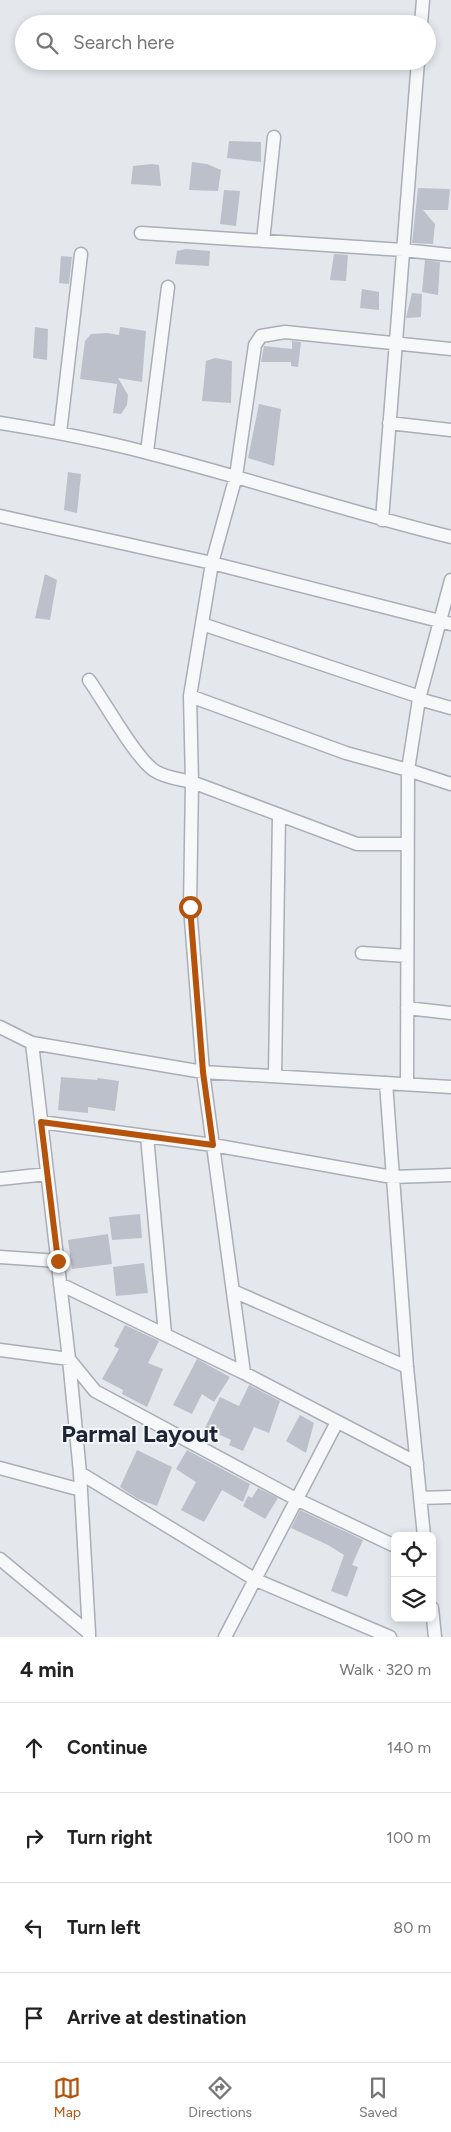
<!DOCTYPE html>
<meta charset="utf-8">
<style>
:root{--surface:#fff;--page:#f2f2f2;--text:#222;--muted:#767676;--line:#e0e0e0;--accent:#b45309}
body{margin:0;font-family:Figtree,sans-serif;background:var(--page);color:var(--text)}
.controls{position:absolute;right:15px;bottom:15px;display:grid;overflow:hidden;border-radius:8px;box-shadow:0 2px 8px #0003}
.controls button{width:45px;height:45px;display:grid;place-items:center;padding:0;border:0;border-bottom:1px solid var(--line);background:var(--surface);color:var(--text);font:25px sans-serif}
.stop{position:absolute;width:15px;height:15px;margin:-11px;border:4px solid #b45309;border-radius:50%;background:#fff}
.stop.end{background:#b45309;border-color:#fff;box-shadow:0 1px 5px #0008}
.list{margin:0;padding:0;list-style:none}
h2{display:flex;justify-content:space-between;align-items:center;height:65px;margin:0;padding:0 20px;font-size:21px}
h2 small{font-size:16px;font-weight:400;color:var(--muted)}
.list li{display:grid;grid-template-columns:32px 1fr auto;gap:15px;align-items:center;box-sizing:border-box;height:90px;padding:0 20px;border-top:1px solid var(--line)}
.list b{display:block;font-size:19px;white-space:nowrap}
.list em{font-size:16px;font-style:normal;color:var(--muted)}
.icon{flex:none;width:28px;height:28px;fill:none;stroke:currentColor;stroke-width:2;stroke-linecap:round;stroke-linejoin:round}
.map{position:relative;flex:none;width:451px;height:1637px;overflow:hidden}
.search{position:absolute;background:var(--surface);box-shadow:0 2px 8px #0003;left:15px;right:15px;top:15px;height:55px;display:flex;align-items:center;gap:12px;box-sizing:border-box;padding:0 18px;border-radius:28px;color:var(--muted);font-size:19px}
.sheet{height:425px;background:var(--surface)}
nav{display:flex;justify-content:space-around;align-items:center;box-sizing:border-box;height:70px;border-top:1px solid var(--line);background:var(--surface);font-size:14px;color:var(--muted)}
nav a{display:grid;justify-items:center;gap:2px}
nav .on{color:var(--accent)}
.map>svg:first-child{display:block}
</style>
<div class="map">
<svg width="451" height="1637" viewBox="0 0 451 1637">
<rect width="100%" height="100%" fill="#e4e7ec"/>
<path fill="#bbc0ca" d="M229,141L261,142V162L227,158Z
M192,162L207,164L221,170L218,191L189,190Z
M152,164L159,165L161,186L131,184L133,166Z
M418,188L450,189L448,210H423L435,224L433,244L412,243Z
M224,190L240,191L236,226L220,224Z
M186,249L210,251L209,266L175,264L177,251Z
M334,254L348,255L346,281L330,280Z
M61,256L72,257L69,284L59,283Z
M425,260L440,262L438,295L422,292Z
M362,289L379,292V310L360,308Z
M412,293L422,294L421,317L406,318Z
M35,327L48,329L47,360L33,358Z
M120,327L146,331L142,382L118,378L128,395L127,405L121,414L113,413L117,384L80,379L85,341L91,334L107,333L119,335Z
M292,341L301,342L298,367L291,366V362H261L264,346L292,349Z
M215,358L232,361L231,403L202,401L206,361Z
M259,404L281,409L274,466L248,458Z
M68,472L81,474L77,513L64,510Z
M45,574L57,580L50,620L35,618Z
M61,1077L97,1080L98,1078L119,1081L115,1111L88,1107V1113L58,1110Z
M140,1214L142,1238L112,1240L109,1217Z
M108,1234L112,1264L72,1269L68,1240Z
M144,1263L148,1293L116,1296L113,1267Z
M125,1325L159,1341L148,1363L163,1369L147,1407L122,1394L123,1390L102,1379L119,1349L114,1346Z
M197,1359L230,1377L214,1402L202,1394L192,1414L173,1405Z
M249,1385L280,1401L269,1433L254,1427L243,1451L229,1445L231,1440L205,1428L220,1397L239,1406Z
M300,1415L314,1423L306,1453L286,1441Z
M137,1450L172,1467L157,1506L138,1499L120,1487Z
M187,1450L250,1484L243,1502L222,1490L204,1522L181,1510L196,1482L176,1469Z
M258,1488L278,1498L265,1519L243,1506L248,1496L252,1498Z
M300,1510L363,1540L352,1565L358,1567L347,1597L331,1591L344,1555L328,1545L291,1528Z"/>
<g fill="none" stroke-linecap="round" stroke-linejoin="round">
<defs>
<path id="minor" d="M421,24L423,0
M141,233L403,250L451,255
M263,241L274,137
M0,423C50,431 99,440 148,453C250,479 349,512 451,537
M389,423L451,430
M60,433L81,254
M147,452L168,287
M0,516L212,563L451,624
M382,520L418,61
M202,624L420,697
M89,680C104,701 136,759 155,771C166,778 180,779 192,782L357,844H407
M190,696L346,753L408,770L451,784
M419,699L451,708
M362,953L407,956
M407,1008L451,1013
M0,1027L32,1043L203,1072L451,1087
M32,1043L69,1359L95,1391L296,1499L395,1546
M275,1076L279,815
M386,1083L407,1367L424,1536
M407,1084L408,770L419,699L451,580
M41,1122L213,1145L392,1177L451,1175
M147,1136L165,1334
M0,1179L47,1174
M0,1257L58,1261
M60,1284L244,1373L417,1463
M233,1291L407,1367
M0,1350L69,1359L80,1473L89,1633
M244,1373L203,1072L190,907L192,782L190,696L212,563L236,476L255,345L261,336L285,332L451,349
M0,1468L81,1490
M80,1473L256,1580L390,1637
M420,1498L451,1497
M0,1559L89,1633V1637
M432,1608L435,1637
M225,1637L337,1422"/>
</defs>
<use href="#minor" stroke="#a9aeb7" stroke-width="15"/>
<use href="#minor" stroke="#f7f8fa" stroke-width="12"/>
</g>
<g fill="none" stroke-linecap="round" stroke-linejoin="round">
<path stroke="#b45309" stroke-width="6" d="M58,1261L41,1122L213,1145L203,1072L190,907"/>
</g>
<g text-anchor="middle" stroke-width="4" stroke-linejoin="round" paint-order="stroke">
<g font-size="24" font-weight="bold" fill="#1d2536" stroke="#f4f6f9">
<text x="140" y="1442">Parmal Layout</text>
</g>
</g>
</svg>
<div class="controls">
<button><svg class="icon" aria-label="locate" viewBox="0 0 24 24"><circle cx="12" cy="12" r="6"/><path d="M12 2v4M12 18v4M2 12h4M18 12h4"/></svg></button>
<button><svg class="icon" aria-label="layers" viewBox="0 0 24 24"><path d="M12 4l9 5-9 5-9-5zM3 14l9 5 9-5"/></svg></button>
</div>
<div class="stop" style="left:190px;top:907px"></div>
<div class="stop end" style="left:58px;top:1261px"></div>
<div class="search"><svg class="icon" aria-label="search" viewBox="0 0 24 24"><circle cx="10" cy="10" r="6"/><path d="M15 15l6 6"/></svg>Search here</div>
</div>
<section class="sheet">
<h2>4 min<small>Walk · 320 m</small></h2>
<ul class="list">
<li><svg class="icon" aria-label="ahead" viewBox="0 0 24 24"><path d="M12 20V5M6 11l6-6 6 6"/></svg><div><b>Continue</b></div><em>140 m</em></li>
<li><svg class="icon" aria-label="right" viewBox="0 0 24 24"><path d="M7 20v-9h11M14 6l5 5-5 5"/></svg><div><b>Turn right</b></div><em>100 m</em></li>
<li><svg class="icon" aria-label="left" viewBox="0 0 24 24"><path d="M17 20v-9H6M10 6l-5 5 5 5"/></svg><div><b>Turn left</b></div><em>80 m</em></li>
<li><svg class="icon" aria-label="arrive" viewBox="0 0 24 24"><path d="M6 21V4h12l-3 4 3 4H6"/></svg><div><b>Arrive at destination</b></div></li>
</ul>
</section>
<nav>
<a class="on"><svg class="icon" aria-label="map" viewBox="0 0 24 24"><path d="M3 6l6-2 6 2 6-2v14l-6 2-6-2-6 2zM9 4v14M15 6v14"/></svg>Map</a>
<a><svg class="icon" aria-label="directions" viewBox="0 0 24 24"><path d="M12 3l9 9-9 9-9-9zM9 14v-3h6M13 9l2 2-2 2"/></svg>Directions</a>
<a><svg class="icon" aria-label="saved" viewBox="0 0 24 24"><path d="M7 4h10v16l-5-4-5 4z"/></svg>Saved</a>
</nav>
